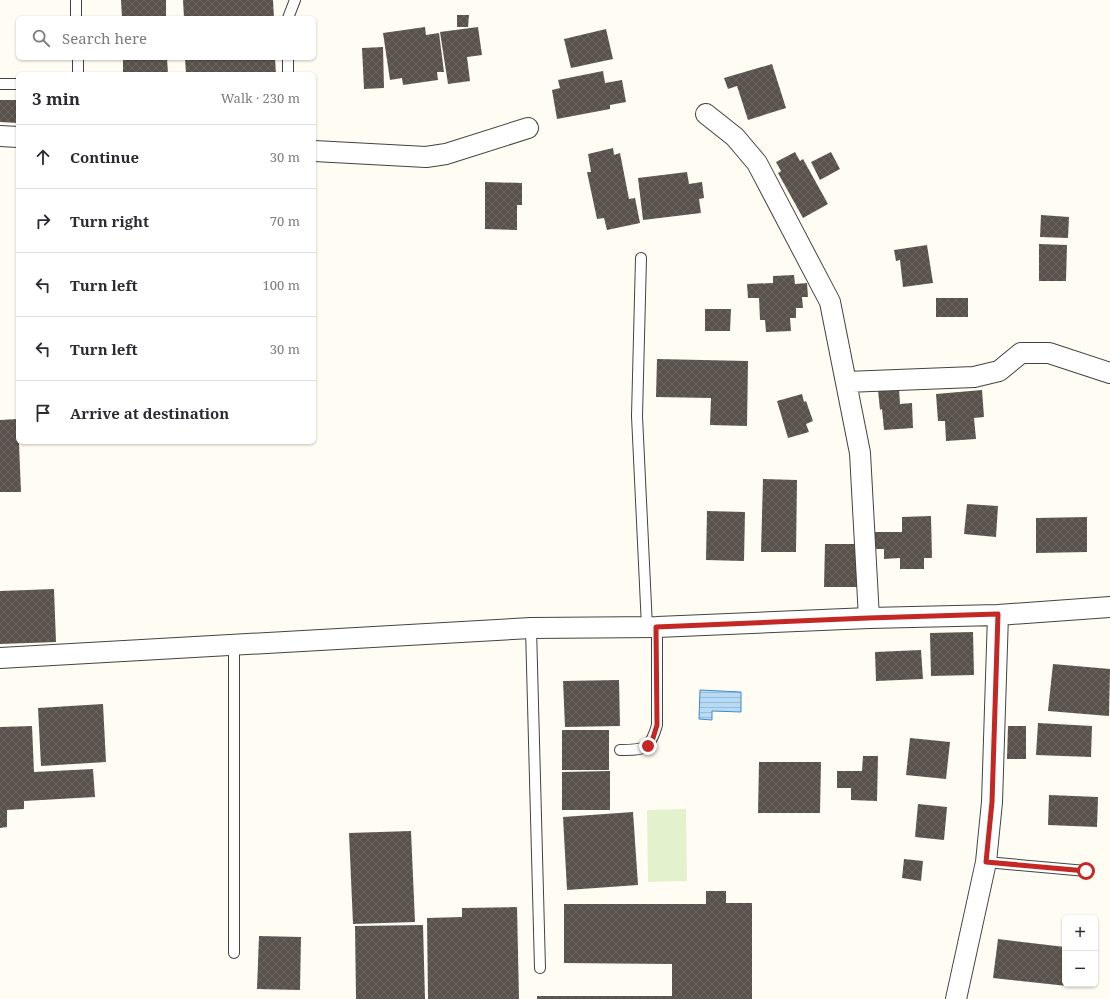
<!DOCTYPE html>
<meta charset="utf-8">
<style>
:root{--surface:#fff;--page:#f2f2f3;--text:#2b2b33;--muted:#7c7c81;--line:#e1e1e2}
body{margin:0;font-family:"Noto Serif",serif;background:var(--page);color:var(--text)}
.controls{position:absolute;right:12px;bottom:12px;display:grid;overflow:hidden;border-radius:6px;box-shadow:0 1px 3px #0004}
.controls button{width:36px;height:36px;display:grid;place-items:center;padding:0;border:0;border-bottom:1px solid var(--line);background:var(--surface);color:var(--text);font:20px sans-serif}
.stop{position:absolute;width:12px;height:12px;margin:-9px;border:3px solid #c32825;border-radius:50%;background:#fff}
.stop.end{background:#c32825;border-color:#fff;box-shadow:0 1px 4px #0008}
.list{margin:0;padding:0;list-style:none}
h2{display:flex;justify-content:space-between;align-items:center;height:52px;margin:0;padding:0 16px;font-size:17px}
h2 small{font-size:13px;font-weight:400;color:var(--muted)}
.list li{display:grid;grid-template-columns:26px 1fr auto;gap:12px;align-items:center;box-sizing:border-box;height:64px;padding:0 16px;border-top:1px solid var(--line)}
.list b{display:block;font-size:15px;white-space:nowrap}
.list em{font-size:13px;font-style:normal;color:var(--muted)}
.icon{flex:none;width:22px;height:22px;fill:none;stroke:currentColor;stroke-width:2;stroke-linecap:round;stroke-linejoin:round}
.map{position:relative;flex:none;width:1110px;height:999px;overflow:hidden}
.search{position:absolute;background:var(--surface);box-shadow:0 1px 3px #0004;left:16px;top:16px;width:300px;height:44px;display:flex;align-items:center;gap:10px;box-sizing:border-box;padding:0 14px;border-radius:6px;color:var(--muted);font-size:15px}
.panel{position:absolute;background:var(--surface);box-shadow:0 1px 3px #0004;left:16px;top:72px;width:300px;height:372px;border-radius:6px}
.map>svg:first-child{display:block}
</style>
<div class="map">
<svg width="1110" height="999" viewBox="0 0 1110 999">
<defs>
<pattern id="water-rules" width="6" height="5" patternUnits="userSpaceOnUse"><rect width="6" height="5" fill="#b7dbf7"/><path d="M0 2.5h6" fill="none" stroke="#9cbbd3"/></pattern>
<pattern id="building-cross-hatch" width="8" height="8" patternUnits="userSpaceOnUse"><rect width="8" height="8" fill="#59524c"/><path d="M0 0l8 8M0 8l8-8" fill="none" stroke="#6c6661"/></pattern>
</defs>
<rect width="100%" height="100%" fill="#fffdf3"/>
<path fill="#e3f2cd" d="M686,809L687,881L648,882L647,810Z"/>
<path fill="url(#water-rules)" stroke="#3d8bcf" d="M700,690L741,692V712L712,711V720L699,719Z"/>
<path fill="url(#building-cross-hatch)" d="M121,0H166V18H122Z
M183,0H273L274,18H184Z
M457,15H469L468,27H457Z
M425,27L426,35L439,33L444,72H437L438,80L403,85L402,78L390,80L383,33Z
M478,27L482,55L467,57L470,81L448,84L440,32Z
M606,29L613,59L571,68L564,39Z
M383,47L384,88L364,89L362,48Z
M123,58H167L168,74H123Z
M185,58H275L276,74H186Z
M772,64L786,108L748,120L737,86L728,89L724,78Z
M603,71L605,83L622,80L626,102L610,105V109L557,119L552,90L560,88L558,80Z
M0,100H18V123L0,122Z
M613,148L614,155L620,153L629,199L635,198L640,223L607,230L604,218L597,219L587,172H591L588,154Z
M795,152L800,161L803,159L828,204L803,218L778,173L781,171L776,162Z
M831,152L840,169L820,180L811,162Z
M687,172L689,184L702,182L704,198L699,199L701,213L643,220L638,178Z
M485,182L522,183V205H517V230L485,229Z
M1041,215L1069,217L1068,238L1040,237Z
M1039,244L1067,245L1066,281H1039Z
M927,245L933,283L903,287L900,260L896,261L894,250Z
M794,275L795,284L807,283L808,297H802L803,308H796V318H790L791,331L766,332L765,320H760L759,298H748L747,284L773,283V276Z
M936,298H968V317H936Z
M705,309H731L730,331H705Z
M657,359L748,361L747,426L710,425L711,398L656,397Z
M899,389L900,404L912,403L913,428L884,430L882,409L880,410L878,390Z
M982,390L984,417L974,418L976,439L946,441L945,421H938L936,394Z
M802,394L804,402L806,401L813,421L806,424L809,432L788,438L777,401Z
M18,419L21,492H0V420Z
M763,479L797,480L796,552H761Z
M967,504L998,506L996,537L964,534Z
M707,511L745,512L744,561L706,560Z
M931,516L932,558H924V569H900V558L884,559V549H874L873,532H902V517Z
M1087,517V552L1036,553V518Z
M825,544H859L858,587H824Z
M54,589L56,642L0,644V591Z
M973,632L974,675L931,676L930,633Z
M921,650L923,679L876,681L875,652Z
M1053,664L1110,669L1109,716L1048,711Z
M619,680L620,726L565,727L563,681Z
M103,704L106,762L41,766L38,708Z
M1038,723L1092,726L1091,757L1036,755Z
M32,726L34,772L93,769L95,797L24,801V809L7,810V827L0,828V727Z
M1008,726H1026V759H1007Z
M562,730H609V770H562Z
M910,738L950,742L946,779L906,775Z
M863,756H878L877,801L851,800V788H837V771H862Z
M759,762H821L820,813H758Z
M610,771V810H562V772Z
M1049,795L1098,797L1097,827L1048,825Z
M918,804L947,807L944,840L915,837Z
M633,812L638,885L567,890L563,817Z
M411,831L415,922L353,924L349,833Z
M904,859L923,861L921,881L902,878Z
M706,891H726V903H752V999H537V996H672V964L564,963V904H706Z
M517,907L519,999H428L427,918L462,917V908Z
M423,925L425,999H356L355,926Z
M259,936L301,937L300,990L257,989Z
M998,939L1065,947V984H1067V986L993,978Z"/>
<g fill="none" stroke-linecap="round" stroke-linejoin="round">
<defs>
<path id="service" d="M76,0V18
M288,18L295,0
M78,74V58
M288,74V58
M0,84H18
M641,258L637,416L647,627
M531,628L540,968
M234,644V953
M620,750C644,750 650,750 657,725V627
M986,862L1086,871"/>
<path id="minor" d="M706,114L735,137L757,163L830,302L860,453L869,618
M0,136L18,137
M314,151L426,157L446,154L528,128
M846,382L974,377L999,371L1021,353H1049L1110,373
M0,658L531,628L657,627L869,618L998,615L1110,607
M956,999L986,862L992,802L998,615"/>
</defs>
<use href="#service" stroke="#434343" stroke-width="12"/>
<use href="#minor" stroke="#434343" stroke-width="22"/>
<use href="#service" stroke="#fff" stroke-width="10"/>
<use href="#minor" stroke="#fff" stroke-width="20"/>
</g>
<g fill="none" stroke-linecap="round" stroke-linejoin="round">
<path stroke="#c32825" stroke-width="5" d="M648,746L653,738L657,725L656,627L868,618L998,614L992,802L986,862L1086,871"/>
</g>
</svg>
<div class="controls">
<button>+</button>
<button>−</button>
</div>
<div class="stop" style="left:1086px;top:871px"></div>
<div class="stop end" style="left:648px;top:746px"></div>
<div class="search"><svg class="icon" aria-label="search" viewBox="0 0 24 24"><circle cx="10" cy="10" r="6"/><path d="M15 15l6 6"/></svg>Search here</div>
<section class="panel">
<h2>3 min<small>Walk · 230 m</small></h2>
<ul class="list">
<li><svg class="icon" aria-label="ahead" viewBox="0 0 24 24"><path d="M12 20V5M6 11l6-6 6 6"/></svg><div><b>Continue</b></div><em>30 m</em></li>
<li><svg class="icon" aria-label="right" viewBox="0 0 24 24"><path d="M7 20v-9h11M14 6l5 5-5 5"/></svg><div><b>Turn right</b></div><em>70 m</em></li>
<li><svg class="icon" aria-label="left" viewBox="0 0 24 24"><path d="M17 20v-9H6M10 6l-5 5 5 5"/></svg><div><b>Turn left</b></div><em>100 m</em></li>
<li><svg class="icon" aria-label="left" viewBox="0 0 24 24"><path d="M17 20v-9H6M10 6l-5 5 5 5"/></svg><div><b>Turn left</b></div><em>30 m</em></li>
<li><svg class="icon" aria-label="arrive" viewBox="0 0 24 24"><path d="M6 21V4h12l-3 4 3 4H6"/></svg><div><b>Arrive at destination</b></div></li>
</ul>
</section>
</div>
